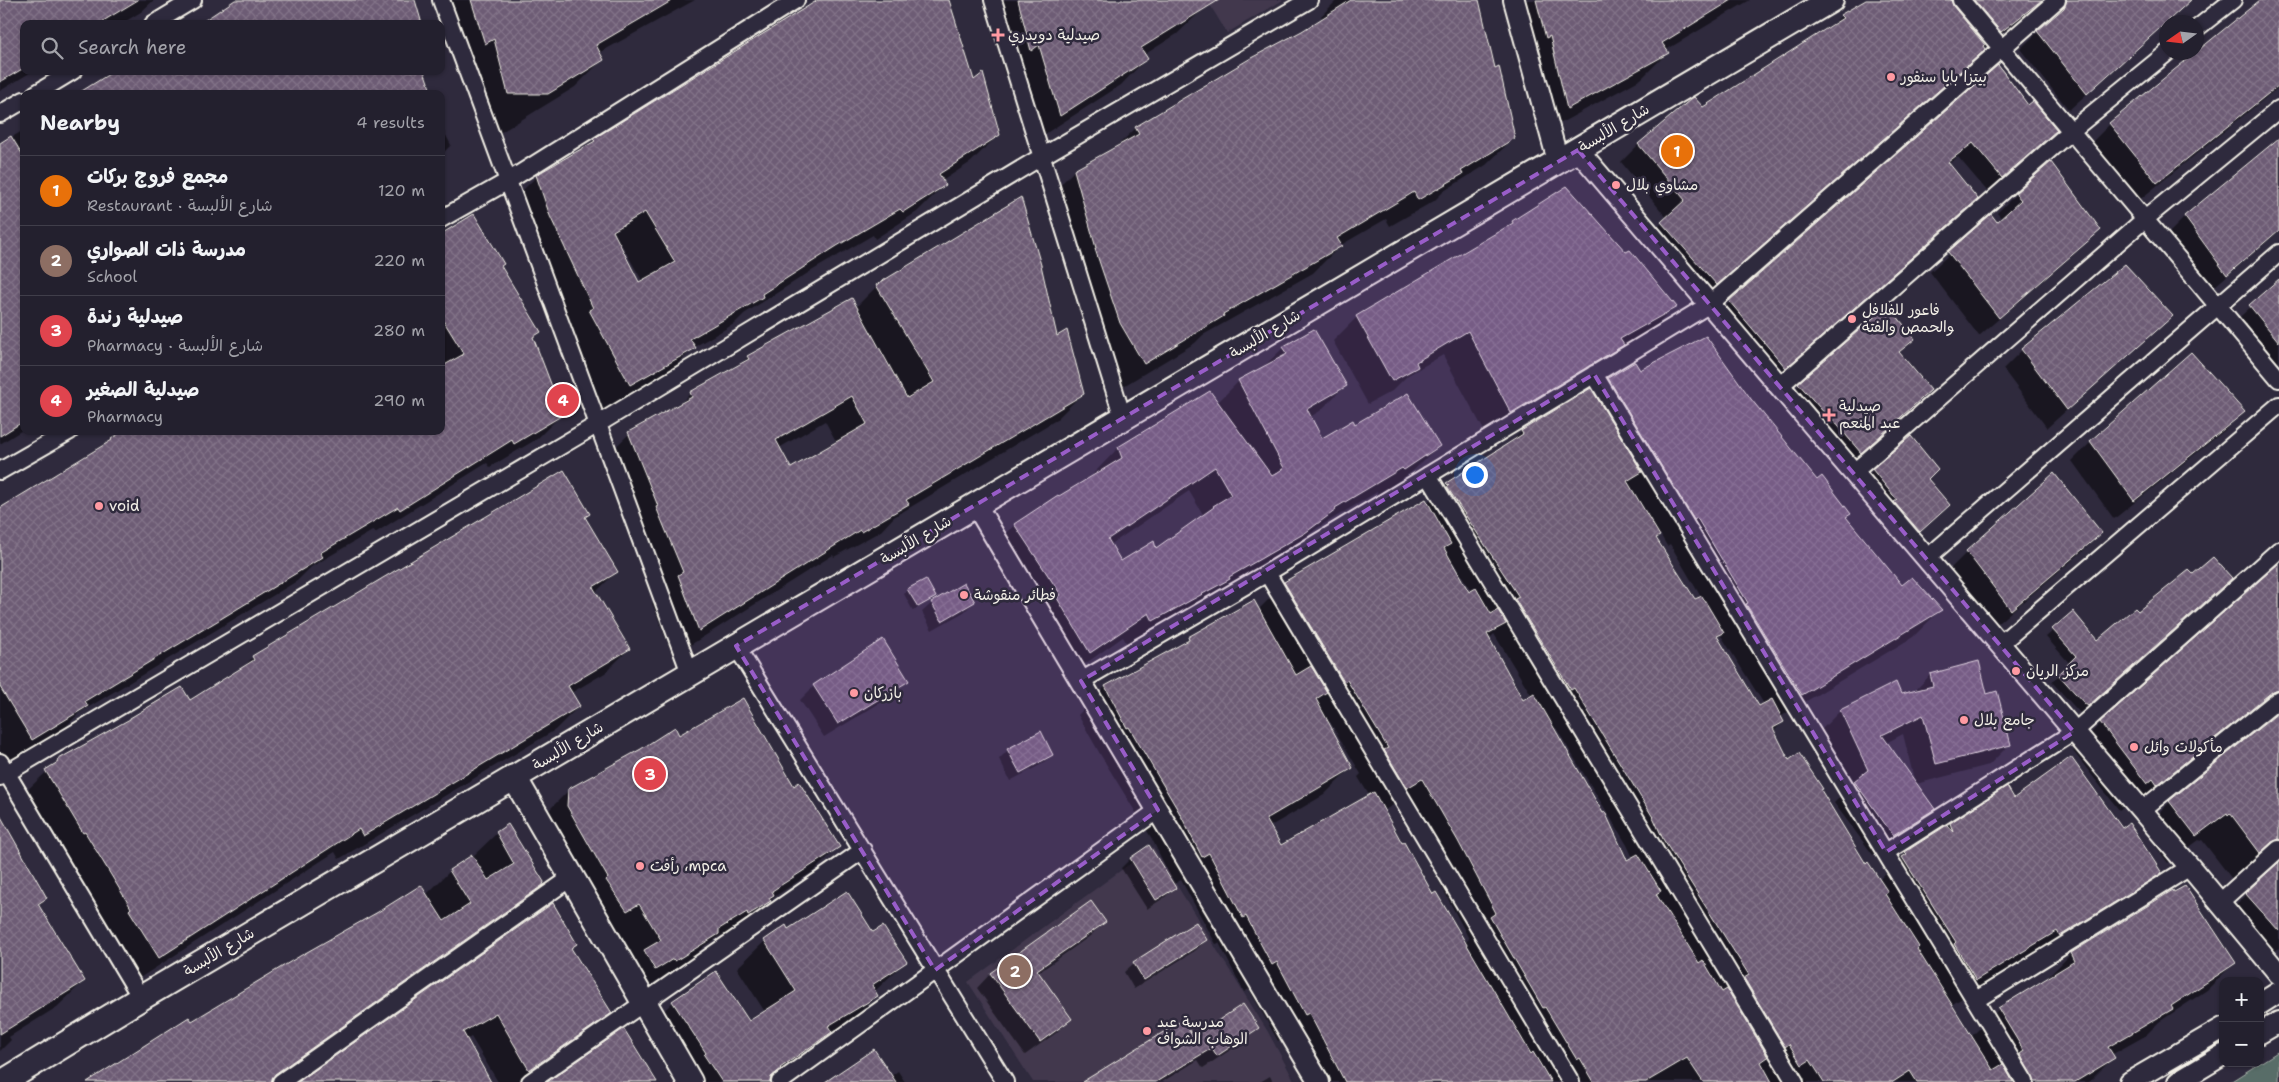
<!DOCTYPE html>
<meta charset="utf-8">
<style>
:root{--surface:#23202e;--page:#2b2836;--text:#f1f3f6;--muted:#a3a3aa;--line:#403e4a;--accent:#ff9aa2}
body{margin:0;font-family:"Shantell Sans","Playpen Sans Arabic",sans-serif;background:var(--page);color:var(--text)}
.controls{position:absolute;right:15px;bottom:15px;display:grid;overflow:hidden;border-radius:10px;box-shadow:0 1px 4px #0004}
.controls button{width:45px;height:45px;display:grid;place-items:center;padding:0;border:0;border-bottom:1px solid var(--line);background:var(--surface);color:var(--text);font:25px sans-serif}
.compass{position:absolute;left:2159px;top:15px;width:45px;height:45px;border-radius:50%;background:var(--surface);box-shadow:0 1px 4px #0004;rotate:256deg}
.you{position:absolute;left:1474px;top:474px;width:18px;height:18px;margin:-12px;border:4px solid #fff;border-radius:50%;background:#1a73e8;box-shadow:0 0 0 8px #1a73e833}
.badge{display:grid;place-items:center;width:32px;height:32px;border-radius:50%;background:var(--accent);color:#fff;font-size:16px;font-weight:700}
.pin{position:absolute;translate:-50% -50%;border:2px solid #fff;box-shadow:0 1px 5px #0006}
.list{margin:0;padding:0;list-style:none}
h2{display:flex;justify-content:space-between;align-items:center;height:65px;margin:0;padding:0 20px;font-size:21px}
h2 small{font-size:16px;font-weight:400;color:var(--muted)}
.list li{display:grid;grid-template-columns:32px 1fr auto;gap:15px;align-items:center;box-sizing:border-box;height:70px;padding:0 20px;border-top:1px solid var(--line)}
.list b{display:block;font-size:19px;white-space:nowrap}
.list p{margin:0;font-size:16px;white-space:nowrap;color:var(--muted)}
.list em{font-size:16px;font-style:normal;color:var(--muted)}
.icon{flex:none;width:28px;height:28px;fill:none;stroke:currentColor;stroke-width:2;stroke-linecap:round;stroke-linejoin:round}
.map{position:relative;flex:none;width:2279px;height:1082px;overflow:hidden}
.search{position:absolute;background:var(--surface);box-shadow:0 1px 4px #0004;left:20px;top:20px;width:425px;height:55px;display:flex;align-items:center;gap:12px;box-sizing:border-box;padding:0 18px;border-radius:10px;color:var(--muted);font-size:19px}
.panel{position:absolute;background:var(--surface);box-shadow:0 1px 4px #0004;left:20px;top:90px;width:425px;height:345px;border-radius:10px}
.map>svg:first-child{display:block}
</style>
<div class="map">
<svg width="2279" height="1082" viewBox="0 0 2279 1082">
<defs>
<pattern id="building-cross-hatch" width="8" height="8" patternUnits="userSpaceOnUse" patternTransform="scale(1.25)"><rect width="8" height="8" fill="#6d5b74"/><path d="M0 0l8 8M0 8l8-8" fill="none" stroke="#827388"/></pattern>
</defs>
<rect width="100%" height="100%" fill="#2f2a3d"/>
<filter id="ink" filterUnits="userSpaceOnUse"><feTurbulence type="fractalNoise" baseFrequency=".02" numOctaves="2"/><feDisplacementMap in="SourceGraphic" scale="10" xChannelSelector="R" yChannelSelector="G"/><feConvolveMatrix kernelMatrix="1 2 1 2 8 2 1 2 1" color-interpolation-filters="sRGB"/></filter>
<g filter="url(#ink)">
<path fill="#42394e" d="M1207,0H1283L1227,33Z
M1153,847L1268,1032L1295,1082H1033L968,982Z"/>
<path fill="#586d67" stroke="#a6afa8" d="M2279,1051V1082H2230Z"/>
<path fill="#0007" fill-rule="evenodd" d="M0,0H154L141,12L121,24H24V71H33L0,91Z
M441,0H695L599,53L603,59L575,87L490,139L467,66L458,70L442,21Z
M823,0H948L973,82L998,135L971,162L942,181L944,185L917,212L875,239L873,235L808,273L744,314L734,324L694,347L667,375L602,411L562,339L509,204L537,176ZM620,242L643,282L638,284L618,243Z
M984,0H1197L1203,9L1177,34L1144,55L1146,59L1121,85L1034,141L1014,70L1005,75Z
M1337,0H1476L1514,138L1486,165L1444,191L1434,201L1390,226L1386,219L1341,245L1313,273L1203,335L1195,343L1117,390L1093,350L1068,278L1070,276L1047,198L1074,171L1115,148L1136,128L1323,19L1321,16Z
M1503,0H1750L1666,50L1667,53L1641,79L1541,134L1523,61L1520,63Z
M1868,0H1941L1956,12L1959,10L1952,0H2191L2069,110L2020,49L2050,21L2048,11L2042,7L2032,9L1984,48L1967,67L1698,302L1644,241L1667,218L1621,162L1638,145L1703,109L1829,28L1841,16Z
M2262,0H2279V87L2138,201L2091,143L2110,124Z
M2028,107L2055,130L1987,191L1958,157L1948,164L1977,199L1771,381L1715,316L1730,302Z
M441,126L451,145L441,155Z
M24,130V429L0,444V144Z
M2279,139V231L2207,293L2166,236L2185,217Z
M2016,194L2100,229L2081,248L1979,336L1930,272L1991,216L1997,223L2002,219L1997,213Z
M1513,222L1675,307L1651,331L1617,350L1598,369L1487,436L1443,355L1408,375L1392,391L1368,404L1333,341L1357,317L1506,229Z
M441,236L500,266L539,332L533,339L561,415L537,439L490,467L487,463L375,533L374,530L311,567L297,581L79,713L63,730L7,763L0,751V509L106,445L112,440L441,431Z
M2279,281V381L2231,325Z
M877,286L1056,338L1082,394L1056,420L894,517L881,531L834,557L833,555L673,656L652,603L657,598L630,534L632,532L602,460L629,434L677,407L691,393L738,367L748,357L852,300L856,307ZM825,421L837,443L791,469L779,448Z
M1888,307L1913,339L1899,353L1917,402L1848,464L1786,397Z
M2171,316L2047,428L2003,369L2022,350Z
M1283,348L1345,386L1320,411L1310,417L1322,440L1355,426L1438,446L1413,471L1378,495L1377,492L1317,528L1279,558L1128,646L1123,637L1065,678L1033,624L1036,621L990,550L1015,525L1094,476L1093,474L1118,448L1209,393L1217,403L1239,381L1262,368ZM1189,491L1204,516L1156,550L1121,562L1110,545Z
M1640,372L1750,400L1816,482L1849,514L1845,518L1901,587L1940,610L1913,637L1780,717L1783,722L1773,732L1788,762L1820,790L1866,866L1879,880L1906,852L1951,824L2014,800L2121,830L2160,873L2133,900L2033,962L2030,957L1951,1005L1971,1037L1999,1009L2045,980L2071,954L2172,891L2234,963L2207,990L2159,1022L2145,1036L2111,1055L2113,1058L2089,1082H1304L1282,1039L1278,1041L1249,989L1244,992L1219,943L1216,944L1181,880L1174,884L1152,839L1100,754L1078,715L1105,687L1182,645L1189,638L1258,610L1285,583L1427,503L1447,484L1508,445L1521,432L1593,394L1609,379ZM1660,534L1667,546L1670,544L1701,597L1695,601L1655,539ZM1453,562L1472,592L1468,594L1451,563ZM1494,634L1532,696L1522,702L1488,640ZM1720,634L1764,704L1758,707L1717,638ZM1330,722L1361,774L1358,777L1369,795L1280,847L1269,827L1324,795L1352,767L1328,723ZM1556,728L1627,845L1633,858L1627,862L1554,729ZM1395,804L1432,868L1469,939L1465,943L1433,895L1383,811Z
M2243,412L2224,431L2114,519L2072,461L2091,442Z
M1873,470L1926,479L1948,505L1905,545L1859,484Z
M584,518L616,572L595,593L629,649L605,673L571,693L579,706L555,730L339,859L335,852L135,981L23,794L58,761L125,723L130,718L189,702L241,670L253,657Z
M2101,533L2082,552L1992,628L1948,571L1967,552Z
M2279,565V948L2258,966L2219,921L2260,881L2262,874L2249,866L2232,879L2202,840L2200,841L2199,840L2168,863L2143,829L2170,802L2262,726L2255,717L2129,811L2125,806L2119,810L2073,751L2101,723Z
M2223,586L2080,713L2052,682L2070,664L2046,637L2073,613L2097,641L2138,613Z
M908,590L935,597L913,611L904,594Z
M974,602L964,612L932,630L922,612L932,603Z
M1978,663L1986,695L2009,745L1989,765L1916,784L1934,808L1913,829L1873,855L1834,803L1848,789L1820,731L1840,711L1895,684L1901,696L1913,693L1930,675ZM1903,734L1915,783L1886,743Z
M907,681L893,695L824,737L800,700L814,686Z
M679,737L793,787L839,846L814,871L769,900L745,925L724,938L722,935L704,946L693,958L650,985L649,983L631,993L620,975L635,961L544,815L569,790Z
M1008,750L1052,755L1042,764L1010,781L999,759Z
M0,822L46,898L38,906L84,981L57,1007L9,1037L11,1040L0,1051Z
M497,833L542,885L515,911L273,1082H89L191,1022L426,895L450,871L472,857Z
M1131,858L1174,888L1165,897L1147,909L1121,868Z
M1104,922L1090,936L1038,973L1070,1019L1056,1033L1025,1055L977,988L991,973Z
M788,931L873,934L905,962L874,992L877,996L849,1024L825,1038L803,1059L770,1082H679L645,1029L673,1002L749,1022L765,1012L737,968L765,941Z
M1206,940L1196,950L1134,989L1124,972L1134,963Z
M575,944L570,949L610,1013L586,1037L520,1082H498L471,1037L466,1040L489,1082H301Z
M1257,1028L1244,1041L1203,1068L1198,1060L1162,1082H1084L1193,1039Z
M898,1071L905,1082H827L891,1076Z
M1270,1076L1273,1082H1260Z"/>
<path fill="url(#building-cross-hatch)" stroke="#f4f1e8" fill-rule="evenodd" d="M0,0H138L98,24H24V68L0,82Z
M235,0H415L422,24H199Z
M471,0H673L596,45L604,60L548,94H508L494,39L485,44Z
M818,0H949L974,80L983,73L1000,135L939,174L946,185L903,212L900,209L837,246L762,294L763,297L690,339L696,348L630,385L589,310L593,308L550,216L536,175L595,141L593,139ZM645,212L675,262L639,282L613,231Z
M1018,0H1219L1141,48L1148,59L1060,116L1039,45L1031,51Z
M1351,0H1479L1495,68L1499,66L1515,138L1461,171L1463,174L1418,200L1414,192L1337,238L1342,246L1223,314L1224,316L1144,364L1120,323L1095,249L1096,248L1074,170L1139,134L1135,127L1251,58L1302,31Z
M1536,0H1732L1662,43L1669,53L1567,109L1550,36L1546,38Z
M1866,0H1951L1953,6L1985,45L1984,46L1986,49L1717,285L1661,222L1685,200L1638,144L1691,99L1694,97L1703,107L1843,18L1840,15Z
M1974,0H2042L2001,32Z
M2067,0H2191L2087,94L2037,31L2064,8Z
M2260,0H2279V85L2157,183L2109,123Z
M1998,65L2028,105L2033,101L2057,130L2002,178L1973,143L1948,162L1978,199L1786,368L1729,301Z
M114,71H424L432,94H77Z
M11,136L24,157V421L0,436V143Z
M2279,138V230L2227,275L2184,216Z
M2051,162L2101,230L1999,318L1948,252L1991,214L1997,222L2021,200L2015,193Z
M1567,186L1626,252L1630,250L1677,307L1620,339L1624,345L1511,413L1468,331L1416,362L1418,367L1392,381L1356,316L1513,223L1512,221Z
M1021,197L1041,265L1057,336L1067,330L1084,394L906,500L909,504L861,532L860,530L699,631L678,575L683,572L656,507L658,506L628,432L692,397L690,392L749,359L747,356L852,298L907,398L934,382L876,285ZM852,396L867,424L791,468L776,440Z
M474,214L504,264L501,266L541,332L533,337L563,415L514,444L512,440L400,510L398,507L320,553L323,557L85,701L88,706L32,740L0,687V508L112,440L111,439L123,431H441V367L464,354L441,317V234Z
M2125,264L2173,316L2067,410L2021,349Z
M2279,279V342L2249,305Z
M1888,305L1915,339L1899,352L1931,390L1861,453L1829,415L1827,416L1798,383Z
M1314,329L1347,386L1307,409L1322,438L1353,420L1355,424L1408,393L1440,446L1404,470L1402,468L1335,508L1336,510L1305,533L1229,577L1230,579L1153,621L1149,613L1090,653L1057,598L1061,595L1014,524L1058,495L1059,496L1122,458L1118,447L1210,391L1272,476L1284,468L1238,380L1287,354L1282,347ZM1215,467L1231,495L1213,506L1214,507L1156,548L1154,541L1121,561L1108,539Z
M1706,336L1751,399L1817,480L1822,476L1851,514L1846,517L1902,585L1912,577L1942,610L1802,695L1746,604L1748,603L1697,518L1694,520L1608,378L1635,362L1640,370Z
M2191,352L2245,412L2134,501L2090,441Z
M1591,388L1642,472L1627,481L1660,536L1656,538L1695,599L1702,596L1724,633L1717,636L1759,706L1772,699L1784,722L1773,728L1789,760L1799,753L1823,789L1821,790L1866,864L1868,862L1888,892L1885,894L1919,947L1917,949L1993,1070L2003,1064L2013,1082H1917L1910,1071L1893,1082H1824L1810,1060L1802,1065L1789,1044L1785,1047L1744,978L1749,975L1663,839L1654,819L1574,688L1571,690L1524,614L1515,599L1519,597L1447,487L1449,486L1446,483L1523,434L1521,431Z
M1911,436L1938,469L1928,479L1950,505L1920,532L1894,502L1897,500L1872,469Z
M564,470L590,514L585,517L618,572L593,587L630,649L568,686L580,706L363,836L359,829L159,958L129,910L131,908L85,832L83,833L45,770L58,762L57,760L130,719V718L182,687L190,700L254,660L252,656Z
M2054,473L2102,533L2011,610L1966,551Z
M1426,499L1451,544L1444,548L1469,592L1476,588L1491,614L1498,610L1506,624L1487,634L1523,700L1534,693L1603,813L1605,812L1627,860L1638,854L1661,891L1656,894L1699,963L1703,960L1722,992L1727,989L1768,1057L1761,1062L1772,1082H1703L1687,1058L1646,1082H1594L1580,1058L1577,1060L1545,1007L1543,1008L1490,917L1496,913L1458,841L1422,779L1407,788L1384,750L1388,748L1347,680L1344,682L1284,582Z
M2213,557L2232,578L2088,706L2084,703L2058,674L2076,656L2052,629L2073,611L2097,640L2135,608L2138,611L2189,570L2193,574Z
M2279,563V689L2273,691L2157,785L2153,779L2147,784L2100,722Z
M926,579L936,597L918,607L907,589Z
M964,583L975,602L942,621L931,602Z
M1254,600L1296,675L1311,666L1327,692L1316,699L1353,768L1266,819L1281,845L1374,792L1402,843L1404,842L1433,894L1436,892L1531,1054L1533,1052L1551,1082H1345L1309,1013L1305,1015L1277,962L1272,965L1246,916L1243,918L1209,853L1202,857L1179,812L1129,727L1127,728L1105,686L1189,640L1188,637Z
M883,639L909,681L838,724L813,685Z
M1979,661L1987,694L1997,691L2011,745L1936,764L1923,715L1882,735L1935,809L1893,835L1854,781L1868,770L1840,710L1896,682L1901,694L1933,686L1930,674Z
M743,698L794,786L799,782L840,847L772,891L774,895L769,898L771,901L748,915L747,912L719,929V934L675,961L673,959L655,970L644,950L661,940L639,904L627,911L606,880L608,878L567,806L568,789L641,749L675,727L679,735Z
M2279,712V839L2272,842L2260,853L2230,813L2228,815L2227,813L2196,836L2169,801Z
M1041,731L1053,755L1020,773L1007,749Z
M2071,757L2122,828L2129,823L2162,873L2060,936L2057,931L1976,980L1954,944L1956,942L1902,857L1907,854L1905,852L1947,825L1953,832L1950,823L2007,786L2014,798Z
M0,815L47,898L38,904L85,981L0,1034Z
M508,824L544,882L543,885L275,1074L271,1082H87L189,1017L192,1021L300,956L378,912L421,885L444,921L470,904L449,870L472,855L488,880L514,864L496,832Z
M1149,845L1176,888L1156,900L1130,858Z
M2279,862V931L2245,893Z
M2185,886L2236,963L2171,1006L2173,1009L2108,1047L2115,1058L2075,1082H2035L2020,1054L2024,1051L1998,1008L2075,961L2071,953L2173,890L2174,892Z
M847,891L873,932L883,926L907,962L872,985L878,996L828,1026L832,1032L780,1068L781,1069L771,1077L770,1082H722L704,1055L706,1053L672,1001L716,971L749,1021L796,991L764,940L786,925L788,929Z
M1091,901L1106,922L1037,970L1072,1019L1040,1042L990,973Z
M553,903L577,944L571,948L612,1013L529,1070L496,1013L463,1032L491,1082H298Z
M1196,922L1207,940L1144,980L1133,962Z
M1243,1004L1259,1028L1217,1056L1212,1048L1156,1082H1082L1183,1020L1193,1037Z
M624,1029L657,1082H547L622,1030Z
M874,1049L896,1082H825Z"/>
<g fill="none" stroke-linecap="round" stroke-linejoin="round">
<defs>
<path id="minor" d="M441,0L690,673
M993,0L1123,418
M1961,0L2279,379
M153,24L193,0
M2196,29L2233,0
M35,94L73,71
M0,114L24,100
M441,219L508,181L796,0
M1594,374L2025,1082
M1780,386L2071,131L2168,52
M0,471L70,431
M1854,472L2145,219L2279,109
M1428,475L1795,1082
M1927,558L2279,253
M1267,573L1571,1082
M2000,644L2279,405
M736,646L1005,1082
M1081,681L1267,573L1710,304L2057,0
M0,762L141,998
M0,777L598,424L1041,157L1309,0
M2142,810L2279,699
M1886,852L2074,732L2279,550
M2219,903L2279,849
M1976,1000L2190,867
M281,1082L572,877
M530,1082L863,850
M780,1082L1158,810"/>
<path id="tertiary" d="M1514,0L1558,161
M1578,150L2190,867L2279,974
M976,505L1319,1082
M2260,1004L2279,992
M2260,1033L2279,1022
M2130,1082L2223,1028
M2178,1082L2223,1055"/>
<path id="secondary" d="M514,777L690,1082
M3,1082L141,998L1831,0"/>
</defs>
<use href="#minor" stroke="#f4f1e8" stroke-width="20"/>
<use href="#tertiary" stroke="#f4f1e8" stroke-width="24"/>
<use href="#secondary" stroke="#f4f1e8" stroke-width="28"/>
<use href="#minor" stroke="#2f2a3d" stroke-width="16"/>
<use href="#tertiary" stroke="#2f2a3d" stroke-width="20"/>
<use href="#secondary" stroke="#2f2a3d" stroke-width="24"/>
</g>
</g>
<path fill="#995dc9" fill-opacity="0.2" stroke="#995dc9" stroke-width="4" stroke-dasharray="10 6" stroke-linejoin="round" d="M1578,150L2074,732L1886,852L1594,374L1081,681L1158,810L935,970L736,646Z"/>
<g fill="#ff9aa2" stroke="#2f2a3d" stroke-width="2">
<path d="M995.5 27.5h5v5h5v5h-5v5h-5v-5h-5v-5h5z"/>
<circle cx="1891" cy="77" r="5"/>
<circle cx="1616" cy="185" r="5"/>
<circle cx="1852" cy="319" r="5"/>
<path d="M1826.5 407.5h5v5h5v5h-5v5h-5v-5h-5v-5h5z"/>
<circle cx="99" cy="506" r="5"/>
<circle cx="964" cy="595" r="5"/>
<circle cx="2016" cy="671" r="5"/>
<circle cx="854" cy="693" r="5"/>
<circle cx="1964" cy="720" r="5"/>
<circle cx="2134" cy="747" r="5"/>
<circle cx="640" cy="866" r="5"/>
<circle cx="1147" cy="1031" r="5"/>
</g>
<g text-anchor="middle" stroke-width="5" stroke-linejoin="round" paint-order="stroke">
<g font-size="15" fill="#f4f1e8" stroke="#2f2a3d" text-anchor="start">
<text x="1008" y="40">صيدلية دويدري</text>
<text x="1901" y="82">بيتزا بابا سنفور</text>
<text x="1626" y="190">مشاوي بلال</text>
<text x="1862" y="315">فاعور للفلافل<tspan x="1862" dy="17">والحمص والفتة</tspan></text>
<text x="1839" y="411">صيدلية<tspan x="1839" dy="17">عبد المنعم</tspan></text>
<text x="109" y="511">void</text>
<text x="974" y="600">فطائر منقوشة</text>
<text x="2026" y="676">مركز الريان</text>
<text x="864" y="698">بازركان</text>
<text x="1974" y="725">جامع بلال</text>
<text x="2144" y="752">مأكولات وائل</text>
<text x="650" y="871">رأفت ،mpca</text>
<text x="1157" y="1027">مدرسة عبد<tspan x="1157" dy="17">الوهاب الشواف</tspan></text>
</g>
<g font-size="15" fill="#f4f1e8" stroke="#2f2a3d">
<text transform="translate(1614 128) rotate(-31)" y="5">شارع الألبسة</text>
<text transform="translate(1265 334) rotate(-31)" y="5">شارع الألبسة</text>
<text transform="translate(916 540) rotate(-31)" y="5">شارع الألبسة</text>
<text transform="translate(568 746) rotate(-31)" y="5">شارع الألبسة</text>
<text transform="translate(219 952) rotate(-31)" y="5">شارع الألبسة</text>
</g>
</g>
</svg>
<div class="controls">
<button>+</button>
<button>−</button>
</div>
<svg class="compass" viewBox="-18 -18 36 36"><path d="M0-13l5 13h-10z" fill="#e53935"/><path d="M0 13l5-13h-10z" fill="#a3a3aa"/></svg>
<div class="you"></div>
<div class="pin badge" style="left:1677px;top:151px;background:#e8710a">1</div>
<div class="pin badge" style="left:1015px;top:971px;background:#8d6e63">2</div>
<div class="pin badge" style="left:650px;top:774px;background:#e0444e">3</div>
<div class="pin badge" style="left:563px;top:400px;background:#e0444e">4</div>
<div class="search"><svg class="icon" aria-label="search" viewBox="0 0 24 24"><circle cx="10" cy="10" r="6"/><path d="M15 15l6 6"/></svg>Search here</div>
<section class="panel">
<h2>Nearby<small>4 results</small></h2>
<ul class="list">
<li><span class="badge" style="background:#e8710a">1</span><div><b>مجمع فروج بركات</b><p>Restaurant · شارع الألبسة</p></div><em>120 m</em></li>
<li><span class="badge" style="background:#8d6e63">2</span><div><b>مدرسة ذات الصواري</b><p>School</p></div><em>220 m</em></li>
<li><span class="badge" style="background:#e0444e">3</span><div><b>صيدلية رندة</b><p>Pharmacy · شارع الألبسة</p></div><em>280 m</em></li>
<li><span class="badge" style="background:#e0444e">4</span><div><b>صيدلية الصغير</b><p>Pharmacy</p></div><em>290 m</em></li>
</ul>
</section>
</div>
